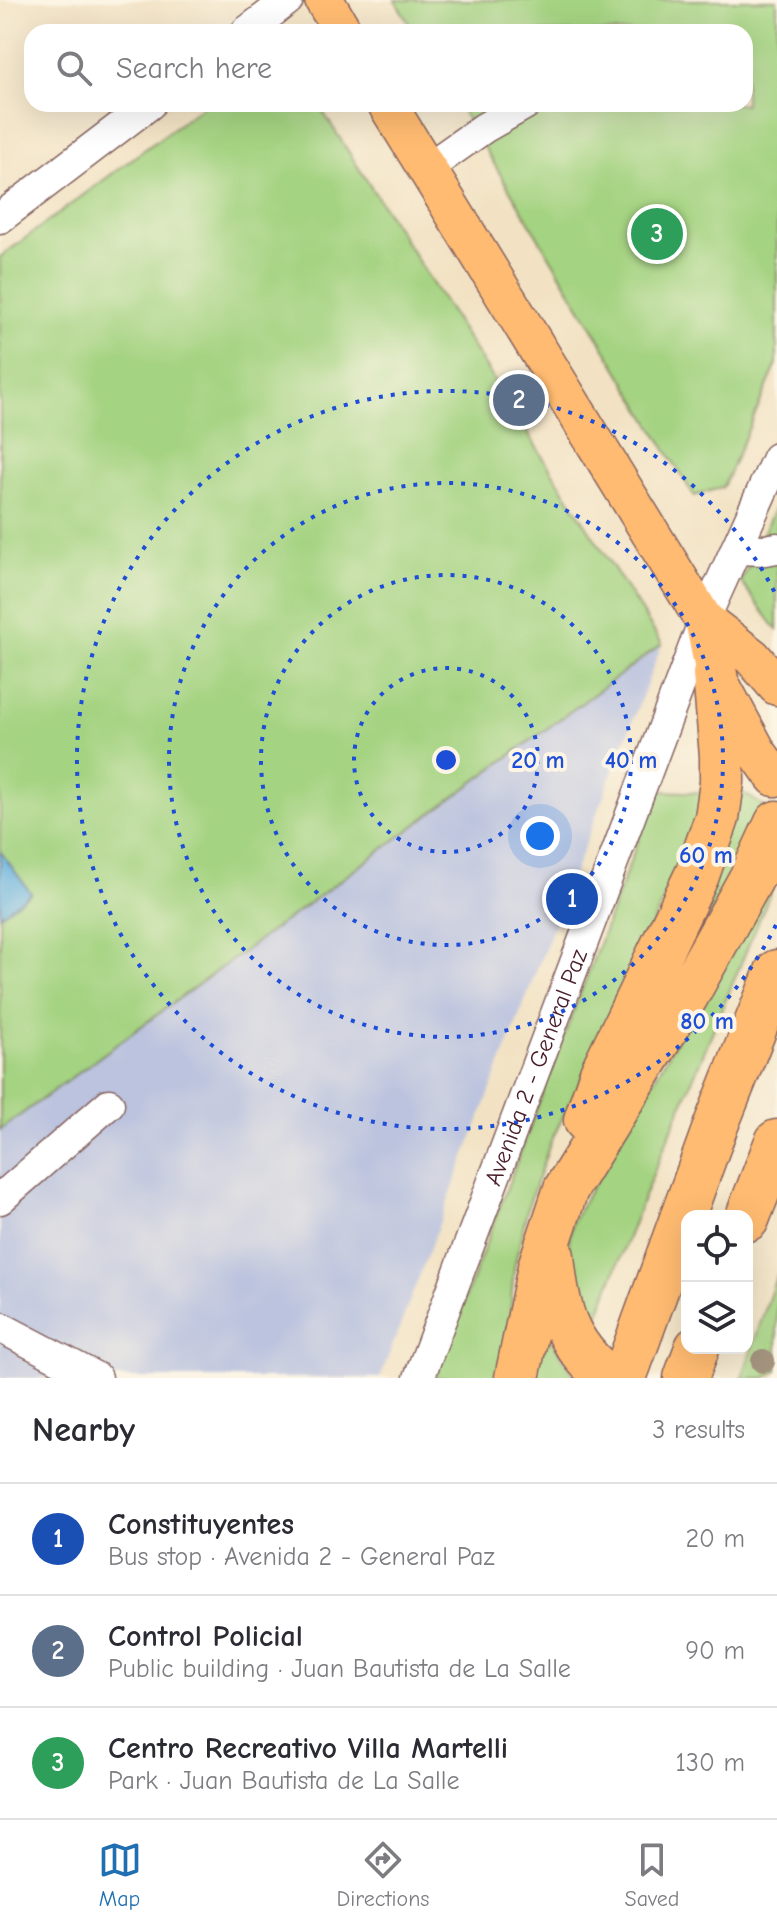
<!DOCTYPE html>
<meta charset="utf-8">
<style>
:root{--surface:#fff;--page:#f2f2f3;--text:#2b2b33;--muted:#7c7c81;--line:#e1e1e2;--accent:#1f6fb2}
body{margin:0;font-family:"Comic Neue",sans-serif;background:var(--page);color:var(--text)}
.controls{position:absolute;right:24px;bottom:24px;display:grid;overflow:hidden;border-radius:16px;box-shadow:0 8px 32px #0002}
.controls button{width:72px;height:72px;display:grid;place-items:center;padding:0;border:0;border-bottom:2px solid var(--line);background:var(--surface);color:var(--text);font:40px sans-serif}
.you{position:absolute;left:540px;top:836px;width:28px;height:28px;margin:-20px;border:6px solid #fff;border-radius:50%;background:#1a73e8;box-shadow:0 0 0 12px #1a73e833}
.badge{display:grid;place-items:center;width:52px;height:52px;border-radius:50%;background:var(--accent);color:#fff;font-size:26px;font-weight:700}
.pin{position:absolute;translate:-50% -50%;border:4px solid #fff;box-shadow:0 2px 8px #0006}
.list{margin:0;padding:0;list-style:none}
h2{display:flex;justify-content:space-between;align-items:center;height:104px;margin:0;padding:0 32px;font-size:34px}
h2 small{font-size:26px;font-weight:400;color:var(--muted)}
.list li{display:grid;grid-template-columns:52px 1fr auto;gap:24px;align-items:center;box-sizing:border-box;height:112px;padding:0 32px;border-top:2px solid var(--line)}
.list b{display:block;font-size:30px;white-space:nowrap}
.list p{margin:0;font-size:26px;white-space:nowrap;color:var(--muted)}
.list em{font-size:26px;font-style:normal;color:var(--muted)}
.icon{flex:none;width:44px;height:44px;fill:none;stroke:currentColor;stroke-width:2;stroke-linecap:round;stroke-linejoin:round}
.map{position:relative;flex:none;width:777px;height:1378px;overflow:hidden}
.search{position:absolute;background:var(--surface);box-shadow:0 8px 32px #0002;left:24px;right:24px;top:24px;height:88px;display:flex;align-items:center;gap:20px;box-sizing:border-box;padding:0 28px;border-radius:24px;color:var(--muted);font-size:30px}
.sheet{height:440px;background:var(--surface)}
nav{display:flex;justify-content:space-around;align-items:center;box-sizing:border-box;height:112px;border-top:2px solid var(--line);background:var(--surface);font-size:22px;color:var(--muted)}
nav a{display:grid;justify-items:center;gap:4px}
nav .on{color:var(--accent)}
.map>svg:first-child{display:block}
</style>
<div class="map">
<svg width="777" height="1378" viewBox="0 0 777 1378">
<rect width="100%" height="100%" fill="#fcf5e5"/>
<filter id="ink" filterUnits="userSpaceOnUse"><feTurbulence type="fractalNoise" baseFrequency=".0125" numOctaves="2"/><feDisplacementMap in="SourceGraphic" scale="16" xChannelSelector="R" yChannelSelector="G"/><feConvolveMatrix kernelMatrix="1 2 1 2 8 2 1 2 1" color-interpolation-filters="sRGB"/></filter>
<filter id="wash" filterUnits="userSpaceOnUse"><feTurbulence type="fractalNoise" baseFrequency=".006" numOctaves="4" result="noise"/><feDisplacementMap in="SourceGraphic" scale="32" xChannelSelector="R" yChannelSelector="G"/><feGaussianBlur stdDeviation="1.8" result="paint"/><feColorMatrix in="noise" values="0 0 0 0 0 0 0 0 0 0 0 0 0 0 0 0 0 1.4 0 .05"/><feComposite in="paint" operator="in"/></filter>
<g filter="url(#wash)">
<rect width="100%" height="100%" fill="#f2e2c3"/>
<path fill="#bbc3de" d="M662,644L380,1378H0V1130Z"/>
<path fill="#a4d381" stroke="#777956" stroke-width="2" d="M395,0H777V364L723,487L694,496L458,104H745V32H414Z
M206,104H318L662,644L0,1130V257Z
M777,503V630L741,582Z
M736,788L765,807L676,980L667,973Z
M657,791L712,793L582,1079L551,1141L528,1206L514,1268L509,1326L498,1378H435Z
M766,885L772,889L646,1191L592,1331L582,1321L567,1252L573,1220Z
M777,1274V1371L765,1378H742Z
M531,1340L552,1341L575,1378H527Z"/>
<path fill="#65b1de" stroke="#586884" stroke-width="2" d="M0,851L31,893L0,915Z"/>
</g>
<g filter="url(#ink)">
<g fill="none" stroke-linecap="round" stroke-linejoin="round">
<defs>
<g id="minor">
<path d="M246,32L288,0"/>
<path d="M426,169L484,128L526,104"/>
<path d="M0,218L150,104"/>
<path d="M736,549L765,550L777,548"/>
<path d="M0,1199L109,1104"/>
<path d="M0,1327L97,1378"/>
<path id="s1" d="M419,1378L704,620L777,458"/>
</g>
<path id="major" d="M324,0L343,32
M387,104L704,620L715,674L757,752L775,777
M704,620L752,657L777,686"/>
<path id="highway" d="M586,1120L602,1073L697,875L717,818L722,782V756L715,674
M747,1219L777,1142
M552,1256C557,1309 565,1343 608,1378
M517,1378L540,1267L566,1189L686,996L752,877L777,823
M624,1378L716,1125L777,972
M686,1378L697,1348"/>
</defs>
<use href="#minor" stroke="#856360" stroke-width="33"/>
<use href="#major" stroke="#856360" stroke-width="41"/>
<use href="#highway" stroke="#856360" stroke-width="47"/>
<use href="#minor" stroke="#fff" stroke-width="30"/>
<use href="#major" stroke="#ffbb71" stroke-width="38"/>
<use href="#highway" stroke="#ffbb71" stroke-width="44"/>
</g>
<circle fill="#a4947e" cx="763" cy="1361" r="12"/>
</g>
<g fill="none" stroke="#1d4ed8" stroke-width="4" stroke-dasharray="4 8">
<circle cx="446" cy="760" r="92"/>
<circle cx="446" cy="760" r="185"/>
<circle cx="446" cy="760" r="277"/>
<path d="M776 925A369 369 0 1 1 776 595"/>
</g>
<g text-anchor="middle" stroke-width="8" stroke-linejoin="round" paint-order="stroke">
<g font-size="24" fill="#4a1f2b" stroke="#fcf5e5">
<text dy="8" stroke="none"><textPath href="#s1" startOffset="332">Avenida 2 - General Paz</textPath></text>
</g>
</g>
<circle cx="446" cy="760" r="12" fill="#1d4ed8" stroke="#fcf5e5" stroke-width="4"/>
<g font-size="24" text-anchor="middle" font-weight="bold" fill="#1d4ed8" stroke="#fcf5e5" stroke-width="8" stroke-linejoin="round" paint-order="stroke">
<text x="538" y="768">20 m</text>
<text x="631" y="768">40 m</text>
<text x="706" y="863">60 m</text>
<text x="707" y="1029">80 m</text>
</g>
</svg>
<div class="controls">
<button><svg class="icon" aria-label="locate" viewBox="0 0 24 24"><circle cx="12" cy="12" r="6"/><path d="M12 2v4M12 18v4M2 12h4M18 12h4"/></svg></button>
<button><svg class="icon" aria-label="layers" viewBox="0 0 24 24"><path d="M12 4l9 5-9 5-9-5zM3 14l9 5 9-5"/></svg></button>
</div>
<div class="you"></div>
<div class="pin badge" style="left:572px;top:899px;background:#1a4fb4">1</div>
<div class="pin badge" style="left:519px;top:400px;background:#5c6f8a">2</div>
<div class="pin badge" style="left:657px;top:234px;background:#2e9e5b">3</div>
<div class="search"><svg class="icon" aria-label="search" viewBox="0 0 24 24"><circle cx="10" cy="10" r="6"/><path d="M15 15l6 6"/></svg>Search here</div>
</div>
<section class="sheet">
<h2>Nearby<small>3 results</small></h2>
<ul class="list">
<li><span class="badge" style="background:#1a4fb4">1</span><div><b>Constituyentes</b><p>Bus stop · Avenida 2 - General Paz</p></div><em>20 m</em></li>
<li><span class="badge" style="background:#5c6f8a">2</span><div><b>Control Policial</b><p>Public building · Juan Bautista de La Salle</p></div><em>90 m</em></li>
<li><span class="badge" style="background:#2e9e5b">3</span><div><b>Centro Recreativo Villa Martelli</b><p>Park · Juan Bautista de La Salle</p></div><em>130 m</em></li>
</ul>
</section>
<nav>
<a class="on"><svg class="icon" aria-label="map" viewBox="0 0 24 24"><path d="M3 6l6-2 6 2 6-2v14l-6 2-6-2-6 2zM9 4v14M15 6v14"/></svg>Map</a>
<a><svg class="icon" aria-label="directions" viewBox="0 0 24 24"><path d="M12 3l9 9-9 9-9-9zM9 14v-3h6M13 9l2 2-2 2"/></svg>Directions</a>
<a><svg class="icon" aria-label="saved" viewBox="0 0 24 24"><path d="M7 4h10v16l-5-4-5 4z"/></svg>Saved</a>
</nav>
